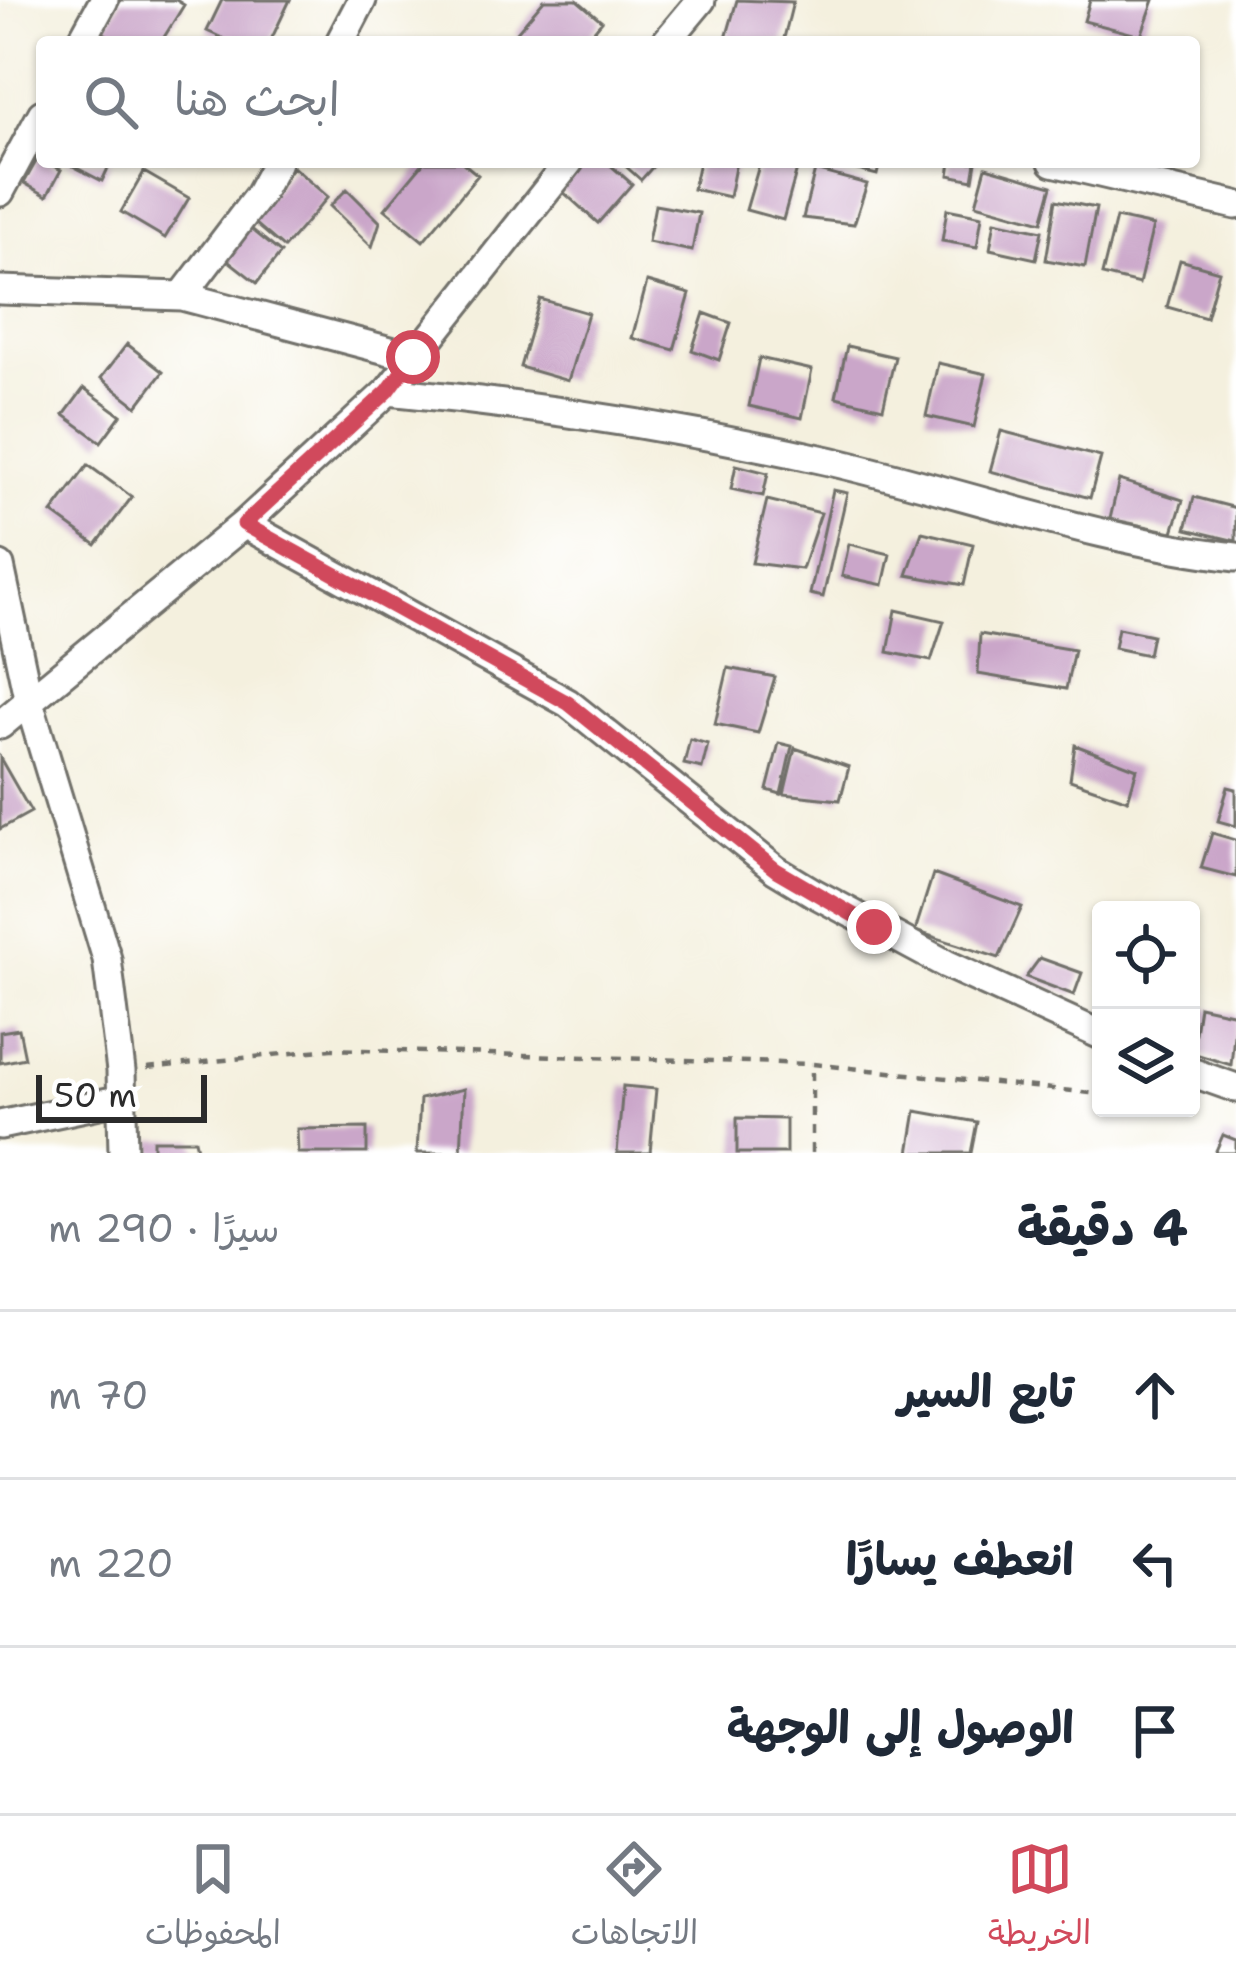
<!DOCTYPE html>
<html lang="ar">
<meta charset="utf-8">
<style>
:root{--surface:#fff;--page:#f6f6f7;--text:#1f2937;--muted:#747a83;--line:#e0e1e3;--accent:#d1495b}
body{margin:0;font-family:"Shantell Sans","Playpen Sans Arabic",sans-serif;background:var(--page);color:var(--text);direction:rtl}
.controls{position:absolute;right:36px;bottom:36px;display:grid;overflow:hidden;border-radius:12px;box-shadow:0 3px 9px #0004}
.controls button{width:108px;height:108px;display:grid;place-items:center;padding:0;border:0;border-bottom:3px solid var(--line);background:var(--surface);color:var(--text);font:60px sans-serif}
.scale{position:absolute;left:36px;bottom:30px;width:171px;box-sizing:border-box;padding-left:12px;border:6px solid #2b2b2b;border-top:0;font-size:33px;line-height:42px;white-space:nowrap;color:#2b2b2b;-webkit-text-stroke:9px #fff;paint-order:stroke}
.stop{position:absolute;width:36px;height:36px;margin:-27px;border:9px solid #d1495b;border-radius:50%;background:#fff}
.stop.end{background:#d1495b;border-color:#fff;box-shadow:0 3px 12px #0008}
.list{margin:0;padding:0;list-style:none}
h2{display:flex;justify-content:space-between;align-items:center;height:156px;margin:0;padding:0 48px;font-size:51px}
h2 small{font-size:39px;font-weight:400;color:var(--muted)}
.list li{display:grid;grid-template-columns:78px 1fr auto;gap:36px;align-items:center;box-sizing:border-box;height:168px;padding:0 48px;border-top:3px solid var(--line)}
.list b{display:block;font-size:45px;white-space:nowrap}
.list em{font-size:39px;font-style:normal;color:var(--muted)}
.icon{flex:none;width:66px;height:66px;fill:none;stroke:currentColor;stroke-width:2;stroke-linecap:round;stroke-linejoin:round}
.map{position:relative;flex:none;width:1236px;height:1153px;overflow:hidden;direction:ltr}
.search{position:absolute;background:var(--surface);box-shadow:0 3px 9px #0004;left:36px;right:36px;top:36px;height:132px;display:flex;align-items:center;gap:30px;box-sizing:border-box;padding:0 42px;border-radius:12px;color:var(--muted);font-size:45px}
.sheet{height:660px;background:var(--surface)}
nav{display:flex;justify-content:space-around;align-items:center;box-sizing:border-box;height:168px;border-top:3px solid var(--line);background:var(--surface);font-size:33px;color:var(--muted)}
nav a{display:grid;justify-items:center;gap:6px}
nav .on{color:var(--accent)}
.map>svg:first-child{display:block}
</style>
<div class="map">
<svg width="1236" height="1153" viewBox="0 0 1236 1153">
<rect width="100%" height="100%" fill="#fff"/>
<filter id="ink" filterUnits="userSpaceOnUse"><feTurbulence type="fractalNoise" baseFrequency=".00833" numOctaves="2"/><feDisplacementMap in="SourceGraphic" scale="24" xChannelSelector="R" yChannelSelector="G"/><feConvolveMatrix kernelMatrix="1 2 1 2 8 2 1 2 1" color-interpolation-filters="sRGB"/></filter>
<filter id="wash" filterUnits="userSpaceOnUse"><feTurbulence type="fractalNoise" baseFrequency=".004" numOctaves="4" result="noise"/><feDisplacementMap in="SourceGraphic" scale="48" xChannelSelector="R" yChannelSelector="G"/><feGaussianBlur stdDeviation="2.7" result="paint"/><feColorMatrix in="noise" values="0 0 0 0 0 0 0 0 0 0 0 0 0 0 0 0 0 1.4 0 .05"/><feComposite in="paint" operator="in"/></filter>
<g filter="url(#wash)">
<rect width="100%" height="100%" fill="#f4f0de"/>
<g id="blocks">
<path fill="#caa6c9" d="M121,0H176L184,5L161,42H119L102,32Z
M222,0H290L270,42H231L207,31Z
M544,0H577L602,21L584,42H526L516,33Z
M737,0L793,2L783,42H725Z
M1090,0H1154L1141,36L1084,21Z
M38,158L61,170L47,196L24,183Z
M65,162H111L102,181Z
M424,162H462L478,175L423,241L385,209Z
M583,162H607L632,184L598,223L560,189Z
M621,162H657L641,180Z
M699,162H736L729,197L693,189Z
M760,162H799L783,220L746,210Z
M826,162H880L877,175Z
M951,162H976L973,180L949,175Z
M293,167L328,197L284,248L249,218Z
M986,167L1052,186L1042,222L976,204Z
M815,170L867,184L854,224L803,218Z
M144,172L189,198L165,238L121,212Z
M347,189L380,222L372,247L330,206Z
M1056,200L1096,208L1085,267L1046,260Z
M655,205L699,213L692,251L648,242Z
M947,209L982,216L977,247L942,241Z
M1116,218L1153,226L1139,284L1102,275Z
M995,221L1042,231L1036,259L990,249Z
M245,224L281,253L257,283L220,254Z
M1180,260L1219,271L1206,318L1167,307Z
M647,282L690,294L674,350L632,338Z
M540,299L588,313L568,381L520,367Z
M704,313L731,323L719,360L692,350Z
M127,344L163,372L137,406L101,378Z
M847,346L895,357L883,408L836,397Z
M759,358L812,370L802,418L749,406Z
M938,363L986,374L974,427L926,416Z
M84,388L121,415L101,442L64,415Z
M1001,431L1101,457L1090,498L990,471Z
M88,465L132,497L96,545L52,513Z
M736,465L768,473L763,496L731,489Z
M1119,480L1183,500L1173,532L1110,519Z
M833,490L847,493L823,597L810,594Z
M1194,497L1236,508V541L1186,529Z
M767,500L821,513L802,569L752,563Z
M922,532L973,544L964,585L907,575Z
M849,544L890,554L883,585L842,576Z
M896,610L944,621L931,661L888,652Z
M1118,628L1152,635L1148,655L1114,648Z
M980,634L1074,650L1066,689L978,674Z
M728,668L775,677L758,733L715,724Z
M690,739L708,744L702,768L684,764Z
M779,743L792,746L781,794L767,790Z
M1075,745L1137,769L1128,800L1070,780Z
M795,748L849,767L840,800L784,794Z
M0,758L31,812L0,829Z
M1228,787L1236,789V826L1218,821Z
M1212,833L1236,840V877L1201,868Z
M933,874L1022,907L999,958L915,931Z
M1040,958L1082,973L1074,995L1026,977Z
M1199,1006L1236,1014L1231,1065L1192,1053Z
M19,1029L25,1058L0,1063V1032Z
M623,1086L656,1089L650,1153H617Z
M464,1089L461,1153H417L420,1099Z
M916,1111L977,1122L971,1153H909Z
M737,1118L786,1119V1153H737Z
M367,1128V1153H298L297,1129Z
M1223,1135L1236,1140V1153H1215Z
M153,1140H195L198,1153H153Z"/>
</g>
</g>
<g filter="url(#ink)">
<use href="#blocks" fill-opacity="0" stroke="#71706a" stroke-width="3"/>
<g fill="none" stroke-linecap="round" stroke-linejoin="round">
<defs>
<path id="minor" d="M81,42L104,0
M340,42L362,0
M666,42L701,0
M1053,162L1236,205
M0,192L42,114
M0,290L182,296L413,357
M182,296L259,195L277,162
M388,391C534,405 686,429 829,461C966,493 1096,541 1236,557
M244,524L568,703L776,870L814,893L946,964L1101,1035
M0,566L29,702L107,959L121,1071L123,1153
M0,725L244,524L388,391L569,162
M1191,1072L1236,1088
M0,1125L118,1100"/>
</defs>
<use href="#minor" stroke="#71706a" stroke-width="33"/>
<path stroke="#71706a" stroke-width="4.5" stroke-dasharray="9 9" stroke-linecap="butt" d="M147,1068L331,1049L812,1064
M812,1153V1064L1101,1094"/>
<use href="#minor" stroke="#fff" stroke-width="27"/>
</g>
</g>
<g fill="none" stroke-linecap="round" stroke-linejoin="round" filter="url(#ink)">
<path stroke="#d1495b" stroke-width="15" d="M413,357L388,391L244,524L568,703L776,870L874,927"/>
</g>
</svg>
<div class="controls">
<button><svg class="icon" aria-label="locate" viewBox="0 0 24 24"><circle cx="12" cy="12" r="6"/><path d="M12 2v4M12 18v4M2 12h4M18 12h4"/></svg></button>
<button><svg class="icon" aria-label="layers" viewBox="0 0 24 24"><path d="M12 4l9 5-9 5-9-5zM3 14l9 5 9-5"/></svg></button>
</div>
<div class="scale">50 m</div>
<div class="stop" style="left:413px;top:357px"></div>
<div class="stop end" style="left:874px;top:927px"></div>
<div class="search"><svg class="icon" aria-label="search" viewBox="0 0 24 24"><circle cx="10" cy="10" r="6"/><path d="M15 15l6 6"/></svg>ابحث هنا</div>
</div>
<section class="sheet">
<h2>4 دقيقة<small>سيرًا · 290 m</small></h2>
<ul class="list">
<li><svg class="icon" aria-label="ahead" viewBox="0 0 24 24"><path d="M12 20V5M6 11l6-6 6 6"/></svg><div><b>تابع السير</b></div><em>70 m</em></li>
<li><svg class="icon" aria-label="left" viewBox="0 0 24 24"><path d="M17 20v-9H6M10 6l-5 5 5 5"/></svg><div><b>انعطف يسارًا</b></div><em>220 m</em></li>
<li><svg class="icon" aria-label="arrive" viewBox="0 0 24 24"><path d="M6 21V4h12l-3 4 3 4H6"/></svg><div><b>الوصول إلى الوجهة</b></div></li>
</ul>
</section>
<nav>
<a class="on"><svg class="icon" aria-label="map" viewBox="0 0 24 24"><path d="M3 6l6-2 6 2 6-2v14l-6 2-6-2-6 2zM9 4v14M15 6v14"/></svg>الخريطة</a>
<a><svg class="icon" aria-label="directions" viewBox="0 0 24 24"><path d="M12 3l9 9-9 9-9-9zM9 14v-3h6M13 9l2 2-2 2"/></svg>الاتجاهات</a>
<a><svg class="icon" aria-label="saved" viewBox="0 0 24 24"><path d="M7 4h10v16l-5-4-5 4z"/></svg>المحفوظات</a>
</nav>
